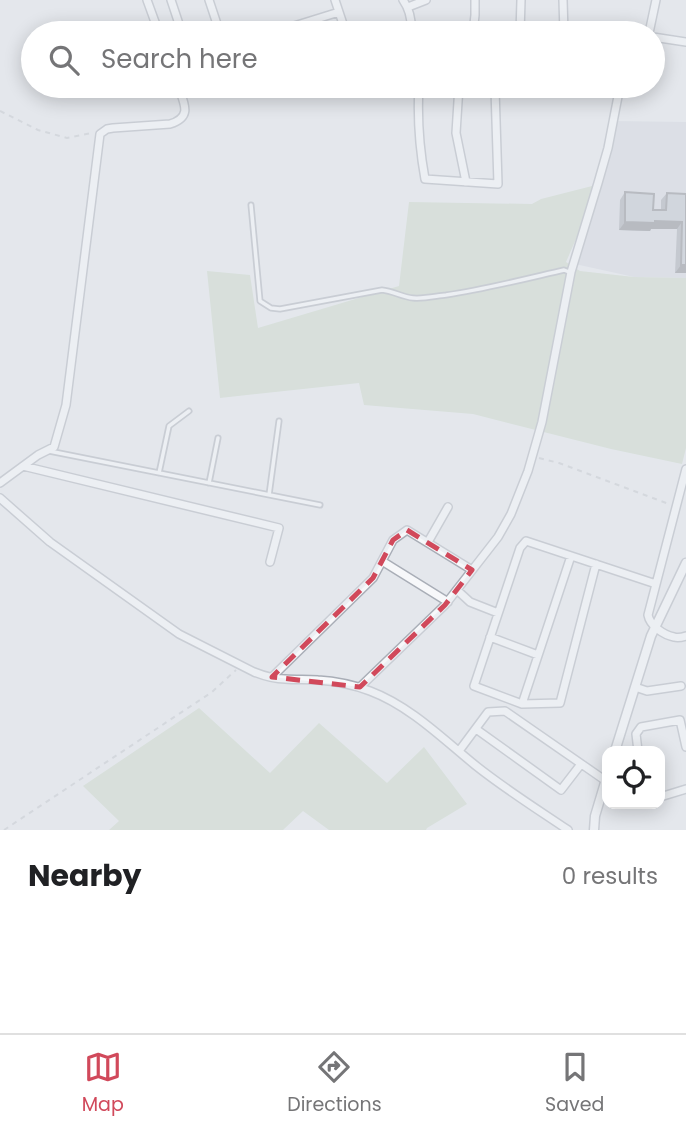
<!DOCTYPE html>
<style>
:root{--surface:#fff;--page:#f6f6f6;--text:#202124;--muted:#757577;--line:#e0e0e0;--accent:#d1495b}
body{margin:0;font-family:Poppins,sans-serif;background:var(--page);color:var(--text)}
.controls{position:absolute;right:21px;bottom:21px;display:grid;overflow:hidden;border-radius:14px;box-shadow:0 4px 18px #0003}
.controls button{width:63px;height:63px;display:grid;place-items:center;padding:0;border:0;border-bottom:2px solid var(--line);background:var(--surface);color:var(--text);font:35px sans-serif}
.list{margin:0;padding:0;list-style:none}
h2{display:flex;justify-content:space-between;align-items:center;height:91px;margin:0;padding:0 28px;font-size:30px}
h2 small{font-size:23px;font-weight:400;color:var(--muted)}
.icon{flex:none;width:38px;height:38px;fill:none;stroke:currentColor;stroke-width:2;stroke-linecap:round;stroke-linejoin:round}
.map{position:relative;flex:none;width:686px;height:830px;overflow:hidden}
.search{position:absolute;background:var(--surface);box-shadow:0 4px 18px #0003;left:21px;right:21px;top:21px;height:77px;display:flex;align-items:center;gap:18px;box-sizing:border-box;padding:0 24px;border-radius:38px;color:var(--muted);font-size:26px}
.sheet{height:203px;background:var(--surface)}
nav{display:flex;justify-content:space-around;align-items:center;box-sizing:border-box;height:98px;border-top:2px solid var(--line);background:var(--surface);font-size:19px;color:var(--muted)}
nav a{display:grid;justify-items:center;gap:4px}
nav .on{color:var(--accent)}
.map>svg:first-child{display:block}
</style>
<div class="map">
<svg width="686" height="830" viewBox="0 0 686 830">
<rect width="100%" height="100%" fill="#e4e7ec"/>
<path fill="#d2d6de" d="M614,121L686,122V278L634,277L575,264Z"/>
<path fill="#c9d6c5" d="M600,184L566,262L580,271L634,277L686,278V448L682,464L611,449L473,414L364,405L359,383L220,398L207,271L250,275L258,328L399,286L409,202L532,204L541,199Z
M199,708L270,773L319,723L387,783L424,747L467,804L427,828L426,830H329L303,811L283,830H109L119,821L83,786Z"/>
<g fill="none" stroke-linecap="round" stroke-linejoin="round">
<defs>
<path id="service" d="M251,205L260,301L271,308L280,309L382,290C393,291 402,297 413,298C424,299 436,296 446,295C486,289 525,279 564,270L569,272
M49,451L320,505
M159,473L169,426L189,411
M209,483L218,438
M269,495L279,421"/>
<path id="minor" d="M147,0L159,33
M171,0L182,33
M209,0L220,33
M335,0L346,33
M403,0C410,10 412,21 411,33
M563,0L564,33
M408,7L426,0
M293,33L294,26L339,12
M473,33L475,15V0
M520,33L521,0
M649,33L656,0
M653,37L686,42
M200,86L205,91L238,86
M295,86L317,90L334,86
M419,86C417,120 419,146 425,179L498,184L495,89
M459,86L456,133L466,182
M462,86L495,89L508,86
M23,466L279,528L270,562
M686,469L648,615C650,626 664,635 674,637C677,638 683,637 686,636
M0,483L38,455L54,447L66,405L100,134L107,129L113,128L170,124C193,117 184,103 178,86
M0,498L50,542L179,634L254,672C264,676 274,679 285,679C296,680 307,679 318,680C335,681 354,685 370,691C410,706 443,739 475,765C505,789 537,809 568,830
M428,542L448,507
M382,561L448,602
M596,564L560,703L522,704L474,686L520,548L526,541L656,584
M457,590L470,602L498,613
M490,637L538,655
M272,677L373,578L393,540L407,530L472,570
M360,687L445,605L498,537L511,514L528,471L542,422L571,272L598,183L608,148L620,86
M635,687L647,691L681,686
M522,704L571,556
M476,729L561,790L581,764
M459,751L488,712L505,711L606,781
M638,751L636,734L641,727L680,720L686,747
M660,797L686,789"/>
<path id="tertiary" d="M615,751L651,636L686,563
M594,830L595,816L607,776"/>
</defs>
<use href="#service" stroke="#a9aeb7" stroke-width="7"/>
<use href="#minor" stroke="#a9aeb7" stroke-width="10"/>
<use href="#tertiary" stroke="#a9aeb7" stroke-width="11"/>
<path stroke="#c2c5cb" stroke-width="2" stroke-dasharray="5 5" stroke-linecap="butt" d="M0,111L38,130L67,138L92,133
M539,458L559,463L669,504
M4,830L212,692L236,670"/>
<use href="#service" stroke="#f7f8fa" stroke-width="3.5"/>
<use href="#minor" stroke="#f7f8fa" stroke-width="7"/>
<use href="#tertiary" stroke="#f7f8fa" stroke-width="8"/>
</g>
<path fill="#a1a5ae" d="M625,192L653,210H661V200L667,193L686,194V273H675L677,229H651L650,231L619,230L620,200Z"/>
<path fill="#83868d" d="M655,221L682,222L677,229H651L650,231L619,230L625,222Z
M681,265H686V273H675Z"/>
<path fill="#bbc0ca" stroke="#83868d" stroke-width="2" d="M625,192L654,194L653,210H666L667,193L686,194V265H681L682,222L655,221V223L625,222Z"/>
<path d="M0 0H686V830H0ZM407,530L472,570L445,605L360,687L272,677L373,578L393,540Z" fill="#e4e7ec" fill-opacity=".55" fill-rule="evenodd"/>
<path fill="none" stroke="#d1495b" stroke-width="5" stroke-dasharray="14 9" stroke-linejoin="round" d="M407,530L472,570L445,605L360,687L272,677L373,578L393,540Z"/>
</svg>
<div class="controls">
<button><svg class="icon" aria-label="locate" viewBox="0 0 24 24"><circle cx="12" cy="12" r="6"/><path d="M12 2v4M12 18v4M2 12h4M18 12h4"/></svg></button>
</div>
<div class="search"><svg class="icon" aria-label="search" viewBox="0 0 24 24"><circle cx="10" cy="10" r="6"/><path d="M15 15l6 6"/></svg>Search here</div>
</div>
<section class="sheet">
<h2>Nearby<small>0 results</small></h2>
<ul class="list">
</ul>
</section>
<nav>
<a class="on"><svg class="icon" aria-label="map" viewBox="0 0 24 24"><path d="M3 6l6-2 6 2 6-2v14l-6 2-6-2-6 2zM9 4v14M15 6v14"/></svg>Map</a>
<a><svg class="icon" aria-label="directions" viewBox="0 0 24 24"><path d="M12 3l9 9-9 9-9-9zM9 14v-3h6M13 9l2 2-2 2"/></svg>Directions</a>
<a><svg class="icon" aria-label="saved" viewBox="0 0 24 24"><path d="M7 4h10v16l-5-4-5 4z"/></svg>Saved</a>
</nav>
